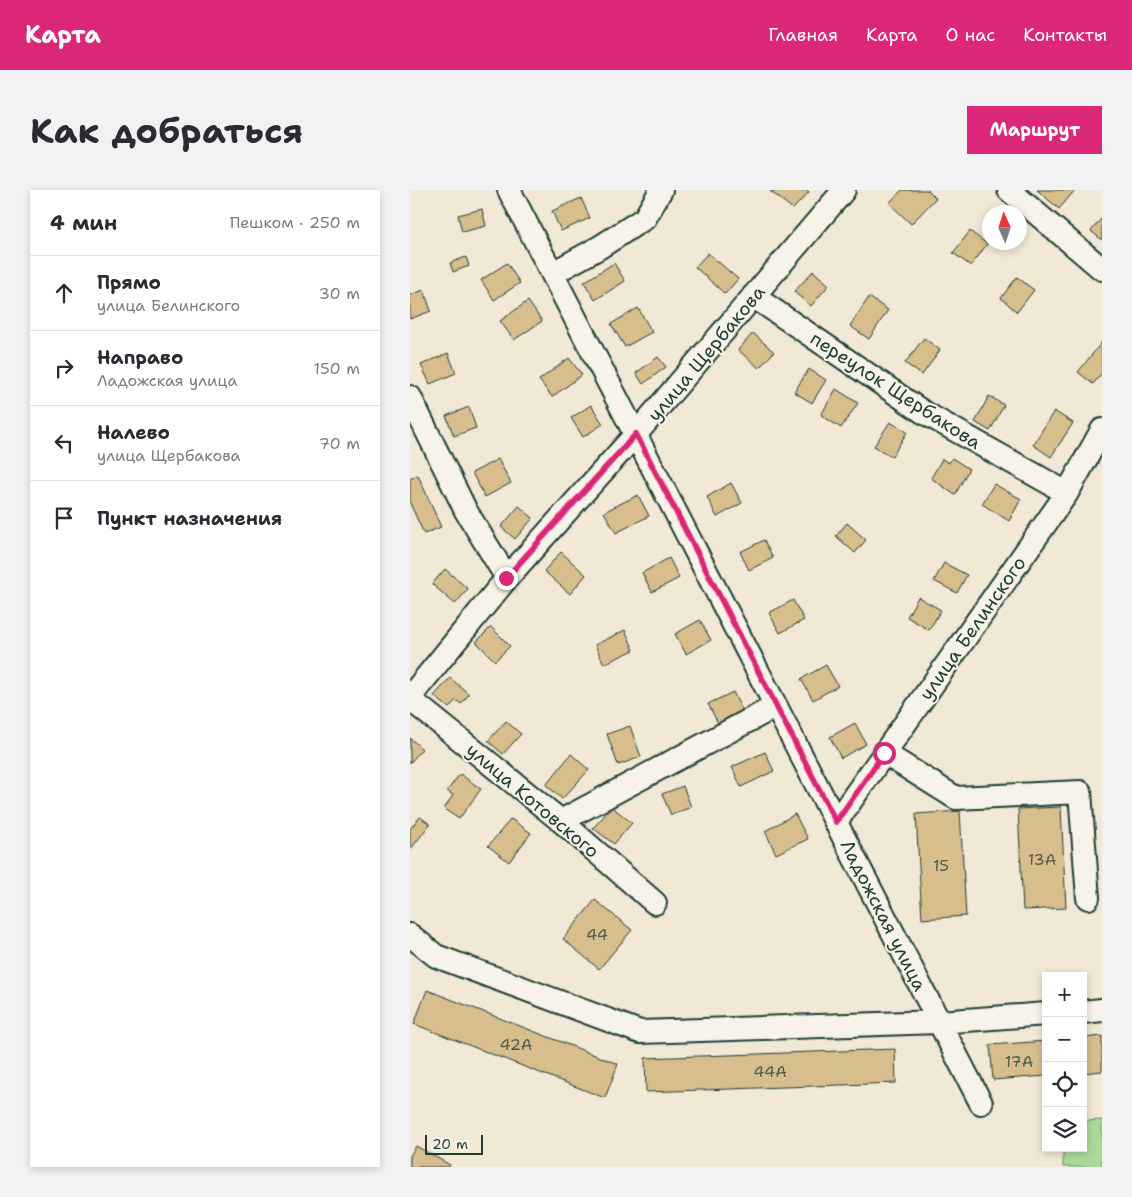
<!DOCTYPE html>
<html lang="ru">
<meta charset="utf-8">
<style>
:root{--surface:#fff;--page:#f2f2f3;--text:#2b2b33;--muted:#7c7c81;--line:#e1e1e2;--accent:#db2777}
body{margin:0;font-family:"Shantell Sans",sans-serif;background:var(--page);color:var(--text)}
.controls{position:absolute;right:15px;bottom:15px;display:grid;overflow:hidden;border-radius:0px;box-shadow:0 2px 8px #0003}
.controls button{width:45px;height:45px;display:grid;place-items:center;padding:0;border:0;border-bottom:1px solid var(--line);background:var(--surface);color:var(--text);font:25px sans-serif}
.compass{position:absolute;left:572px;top:15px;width:45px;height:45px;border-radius:50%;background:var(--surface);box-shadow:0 2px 8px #0003;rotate:357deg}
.scale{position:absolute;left:15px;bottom:12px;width:58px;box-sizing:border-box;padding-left:5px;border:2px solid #1f3d34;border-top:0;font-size:14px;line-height:18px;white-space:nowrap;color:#1f3d34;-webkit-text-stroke:4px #f7f3e8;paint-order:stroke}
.stop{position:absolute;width:15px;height:15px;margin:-11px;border:4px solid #db2777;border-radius:50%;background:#fff}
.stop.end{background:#db2777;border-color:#fff;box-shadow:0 1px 5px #0008}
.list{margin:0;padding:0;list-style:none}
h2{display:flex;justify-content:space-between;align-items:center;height:65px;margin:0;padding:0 20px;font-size:21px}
h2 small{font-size:16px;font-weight:400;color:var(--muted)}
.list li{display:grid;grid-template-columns:32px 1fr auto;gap:15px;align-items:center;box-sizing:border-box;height:75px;padding:0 20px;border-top:1px solid var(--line)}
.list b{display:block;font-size:19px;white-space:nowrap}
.list p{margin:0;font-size:16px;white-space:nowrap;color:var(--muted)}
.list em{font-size:16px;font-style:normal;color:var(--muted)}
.icon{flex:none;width:28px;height:28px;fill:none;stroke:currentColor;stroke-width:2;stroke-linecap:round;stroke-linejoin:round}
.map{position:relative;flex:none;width:692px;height:977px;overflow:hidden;border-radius:0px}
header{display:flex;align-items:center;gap:30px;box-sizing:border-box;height:70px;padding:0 25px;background:var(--accent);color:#fff}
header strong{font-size:24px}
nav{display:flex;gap:28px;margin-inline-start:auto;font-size:18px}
.intro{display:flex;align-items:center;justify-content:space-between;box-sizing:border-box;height:120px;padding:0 30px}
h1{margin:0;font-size:35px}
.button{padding:12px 22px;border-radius:0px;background:var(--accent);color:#fff;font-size:18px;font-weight:700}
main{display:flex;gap:30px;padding:0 30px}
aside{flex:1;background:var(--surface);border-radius:0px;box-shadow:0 2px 8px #0003}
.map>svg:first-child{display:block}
</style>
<header>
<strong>Карта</strong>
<nav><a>Главная</a><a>Карта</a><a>О нас</a><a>Контакты</a></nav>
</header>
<div class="intro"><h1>Как добраться</h1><a class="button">Маршрут</a></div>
<main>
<aside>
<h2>4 мин<small>Пешком · 250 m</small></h2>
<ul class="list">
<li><svg class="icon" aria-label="ahead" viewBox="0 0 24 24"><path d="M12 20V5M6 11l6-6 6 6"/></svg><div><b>Прямо</b><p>улица Белинского</p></div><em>30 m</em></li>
<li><svg class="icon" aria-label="right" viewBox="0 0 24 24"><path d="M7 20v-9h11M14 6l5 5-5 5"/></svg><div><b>Направо</b><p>Ладожская улица</p></div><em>150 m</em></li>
<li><svg class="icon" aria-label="left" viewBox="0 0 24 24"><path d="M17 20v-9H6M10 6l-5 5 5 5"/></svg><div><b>Налево</b><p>улица Щербакова</p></div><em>70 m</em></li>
<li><svg class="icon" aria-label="arrive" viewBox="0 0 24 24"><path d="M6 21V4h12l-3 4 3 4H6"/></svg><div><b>Пункт назначения</b></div></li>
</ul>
</aside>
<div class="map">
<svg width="692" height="977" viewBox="0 0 692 977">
<rect width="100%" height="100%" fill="#f1e8d6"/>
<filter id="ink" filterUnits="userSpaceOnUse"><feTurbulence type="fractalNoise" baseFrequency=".02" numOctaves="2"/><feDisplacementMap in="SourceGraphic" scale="10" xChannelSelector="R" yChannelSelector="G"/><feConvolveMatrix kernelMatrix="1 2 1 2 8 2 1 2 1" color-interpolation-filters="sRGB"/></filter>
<g filter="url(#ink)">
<path fill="#aada9a" stroke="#648c67" d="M692,930V977H653V958H673V931Z"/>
<path fill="#d8bd8d" stroke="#1f3d34" d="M397,0L399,2L383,19L360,1Z
M492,0H518L526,8L501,34L479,13Z
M627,0H665L649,19Z
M171,8L180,28L151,41L142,21Z
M72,19L76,36L52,42L48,25Z
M692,28V50L681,41Z
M560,41L577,54L561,76L543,63Z
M298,63L328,89L315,104L285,77Z
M56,67L59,76L43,82L40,73Z
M97,73L110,93L84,110L71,90Z
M204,73L215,91L185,110L174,92Z
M403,81L419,95L401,116L384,102Z
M607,87L624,100L607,122L591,108Z
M14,100L21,121L0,129V105Z
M459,107L478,120L459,149L440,136Z
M118,111L132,131L104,150L90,131Z
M228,118L242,142L215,157L201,134Z
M343,143L364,162L349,178L328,160Z
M514,148L530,160L512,185L495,173Z
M692,152V183L683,194L668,182Z
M38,163L46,183L20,194L11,175Z
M248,167L256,177L233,194L226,183Z
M159,168L172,185L142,207L129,190Z
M399,179L416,190L402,213L384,202Z
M426,199L448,213L431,238L411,225Z
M579,206L594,215L580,241L565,232Z
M181,215L193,234L173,247L161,228Z
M59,217L66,238L44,246L36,226Z
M644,221L663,233L641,267L623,255Z
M480,232L497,242L482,267L464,256Z
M542,268L559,279L545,305L521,288L532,269L539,273Z
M88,269L101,293L75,307L62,283Z
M8,285L31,337L14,344L0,313V289Z
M321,293L332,313L307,327L297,307Z
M584,294L611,309L599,331L572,314Z
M228,305L239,326L206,343L194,322Z
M109,316L123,328L105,349L91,337Z
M437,333L456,350L445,363L426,346Z
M354,350L363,368L339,380L330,362Z
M151,362L176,385L160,404L134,381Z
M259,368L269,388L242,402L232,383Z
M534,373L557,385L547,403L524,391Z
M35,379L58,399L45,414L22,394Z
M508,407L531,420L519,440L497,427Z
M383,410L394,430L370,443L359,423Z
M290,430L301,450L276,464L265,444Z
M81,437L100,456L85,471L66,452Z
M215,440L224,460L194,474L185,455Z
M416,475L428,496L403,510L391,489Z
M40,488L59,504L51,514L46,510L39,518L24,506Z
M323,502L333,522L309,535L298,514Z
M96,531L111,544L93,564L78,551Z
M445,533L456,554L431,568L420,547Z
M220,536L231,567L208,575L197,544Z
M0,548L12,559L0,573Z
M355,562L364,581L331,597L322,577Z
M161,564L179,580L152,609L136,595Z
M50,584L71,599L49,629L34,619L43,605L37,601Z
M273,596L281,617L261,625L252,604Z
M202,617L222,633L204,654L183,638Z
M651,617L656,718L613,720L608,619Z
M550,621L556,726L512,729L506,624Z
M385,624L398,649L366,664L355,641Z
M10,627L20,634L0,660V639Z
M101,629L121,643L99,672L78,656Z
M185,710L222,740L189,779L153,749Z
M17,800L208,874L195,908L4,834Z
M692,846V881L673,883V848Z
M636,851V886L583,890L580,855Z
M485,859L486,893L236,902L235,868Z
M6,956L40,975L39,977H0V966Z"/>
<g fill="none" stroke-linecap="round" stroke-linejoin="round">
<defs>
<path id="minor" d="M99,0L571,913
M599,0L692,79
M143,83L190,57L235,28L251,0
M343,106L513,222L657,303
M0,207L56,321L97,388
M0,507L97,388L226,244L434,0
M0,509L151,631L245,713
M474,563L546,608L670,602L678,708
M151,631L366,516
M426,632L657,303L692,240
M0,745L26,766L230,842L529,832L636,824
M673,822L692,820"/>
</defs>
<use href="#minor" stroke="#1f3d34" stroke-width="26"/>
<use href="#minor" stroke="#f7f3e8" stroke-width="22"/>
</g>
</g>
<g fill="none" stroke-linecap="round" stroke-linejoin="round" filter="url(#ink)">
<path stroke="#db2777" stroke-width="6" d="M96,388L226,244L426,632L474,563"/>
</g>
<g text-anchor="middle" stroke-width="4" stroke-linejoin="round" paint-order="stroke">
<g font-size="16" fill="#4d5d4a">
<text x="632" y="675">13А</text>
<text x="531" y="681">15</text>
<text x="187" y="750">44</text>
<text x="106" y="860">42А</text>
<text x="609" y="877">17А</text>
<text x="360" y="887">44А</text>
</g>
<g font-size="19" fill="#1f3d34" stroke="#f7f3e8">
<text transform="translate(296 163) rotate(-50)" y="7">улица Щербакова</text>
<text transform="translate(486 200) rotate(33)" y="7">переулок Щербакова</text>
<text transform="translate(562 438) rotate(-55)" y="7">улица Белинского</text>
<text transform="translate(123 610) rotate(40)" y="7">улица Котовского</text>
<text transform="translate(474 725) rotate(63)" y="7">Ладожская улица</text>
</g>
</g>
</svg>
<div class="controls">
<button>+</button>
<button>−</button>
<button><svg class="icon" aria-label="locate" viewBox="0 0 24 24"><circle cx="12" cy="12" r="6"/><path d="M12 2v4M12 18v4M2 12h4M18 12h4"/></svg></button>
<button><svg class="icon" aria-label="layers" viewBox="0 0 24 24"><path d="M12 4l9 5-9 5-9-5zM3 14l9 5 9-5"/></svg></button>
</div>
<svg class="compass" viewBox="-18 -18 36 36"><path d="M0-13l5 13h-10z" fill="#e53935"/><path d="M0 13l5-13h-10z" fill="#7c7c81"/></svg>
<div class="scale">20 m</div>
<div class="stop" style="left:474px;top:563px"></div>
<div class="stop end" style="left:96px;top:388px"></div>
</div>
</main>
